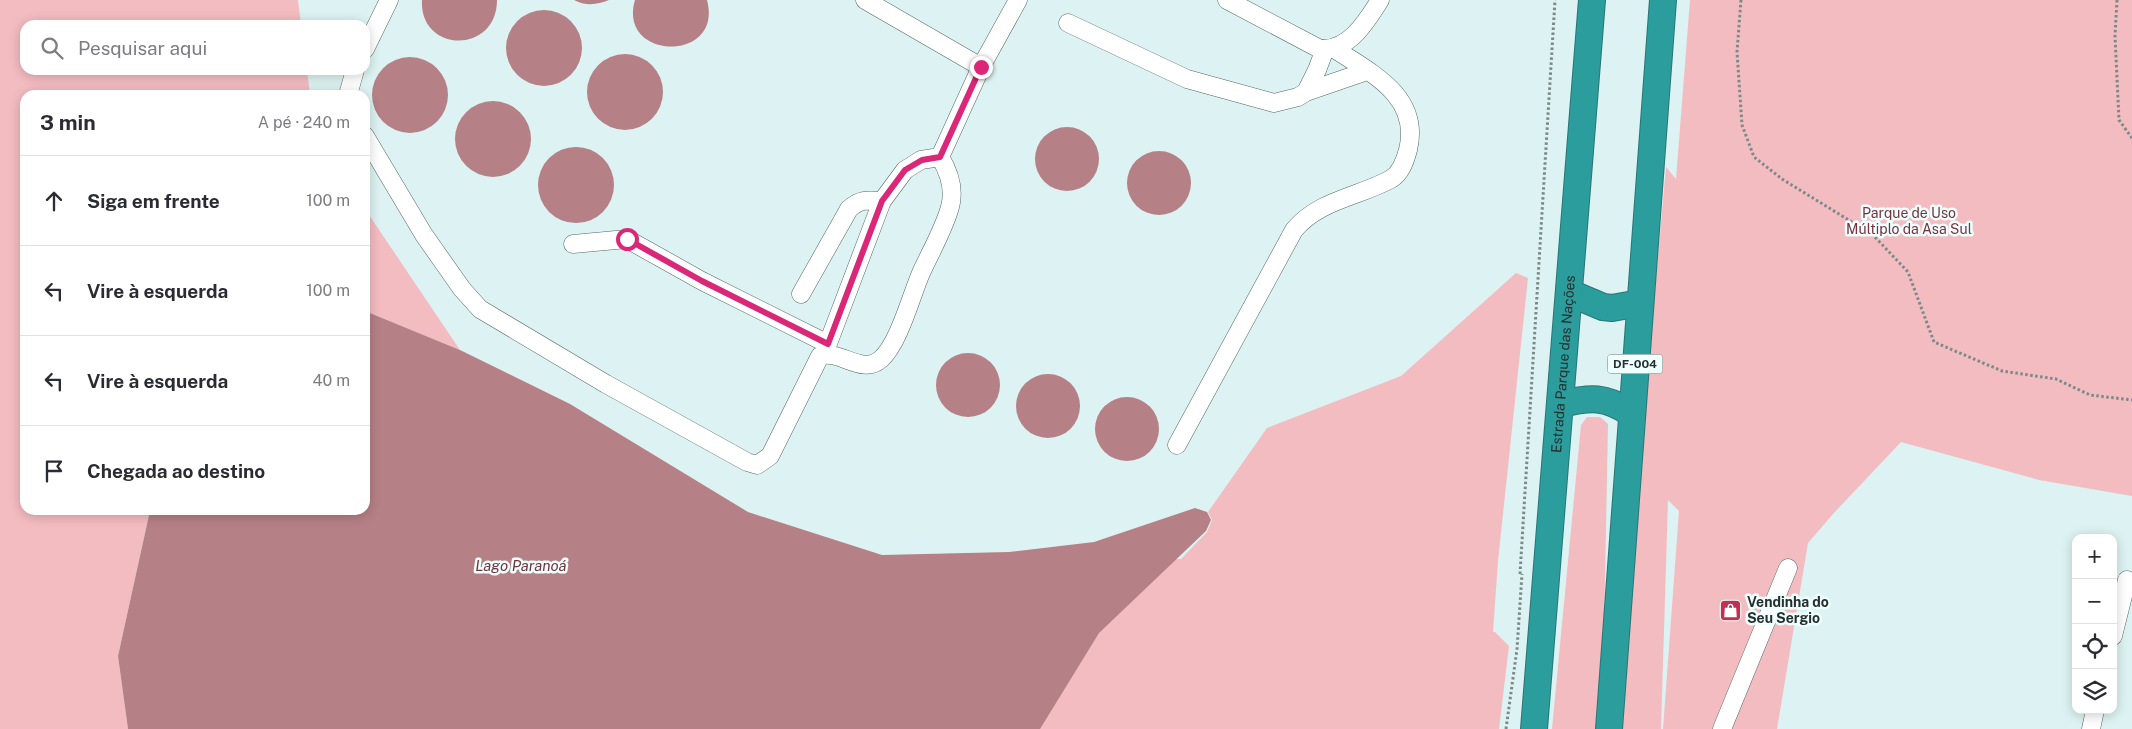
<!DOCTYPE html>
<html lang="pt">
<meta charset="utf-8">
<style>
:root{--surface:#fff;--page:#f7f7f7;--text:#2b2b33;--muted:#7c7c81;--line:#e1e1e2}
body{margin:0;font-family:"Public Sans",sans-serif;background:var(--page);color:var(--text)}
.controls{position:absolute;right:15px;bottom:15px;display:grid;overflow:hidden;border-radius:10px;box-shadow:0 2px 12px #0003}
.controls button{width:45px;height:45px;display:grid;place-items:center;padding:0;border:0;border-bottom:1px solid var(--line);background:var(--surface);color:var(--text);font:25px sans-serif}
.stop{position:absolute;width:15px;height:15px;margin:-11px;border:4px solid #db2777;border-radius:50%;background:#fff}
.stop.end{background:#db2777;border-color:#fff;box-shadow:0 1px 5px #0008}
.list{margin:0;padding:0;list-style:none}
h2{display:flex;justify-content:space-between;align-items:center;height:65px;margin:0;padding:0 20px;font-size:21px}
h2 small{font-size:16px;font-weight:400;color:var(--muted)}
.list li{display:grid;grid-template-columns:32px 1fr auto;gap:15px;align-items:center;box-sizing:border-box;height:90px;padding:0 20px;border-top:1px solid var(--line)}
.list b{display:block;font-size:19px;white-space:nowrap}
.list em{font-size:16px;font-style:normal;color:var(--muted)}
.icon{flex:none;width:28px;height:28px;fill:none;stroke:currentColor;stroke-width:2;stroke-linecap:round;stroke-linejoin:round}
.map{position:relative;flex:none;width:2132px;height:729px;overflow:hidden}
.search{position:absolute;background:var(--surface);box-shadow:0 2px 12px #0003;left:20px;top:20px;width:350px;height:55px;display:flex;align-items:center;gap:12px;box-sizing:border-box;padding:0 18px;border-radius:15px;color:var(--muted);font-size:19px}
.panel{position:absolute;background:var(--surface);box-shadow:0 2px 12px #0003;left:20px;top:90px;width:350px;height:425px;border-radius:15px}
.map>svg:first-child{display:block}
</style>
<div class="map">
<svg width="2132" height="729" viewBox="0 0 2132 729">
<rect width="100%" height="100%" fill="#ddf2f2"/>
<path fill="#f3bcc1" d="M0,0H298L301,25H25V70H307L310,95H25V510H153L149,515L118,656L128,729H0Z
M1690,0H2132V496L2039,480L1901,442L1833,514L1808,543L1777,729H1663L1679,511L1668,500L1661,729H1618L1627,602L1666,167L1676,179Z
M365,209L460,350L365,311Z
M1516,273L1528,278L1498,561L1493,632H1495L1509,646L1499,729H1001L818,575L1181,559L1207,532L1212,520L1208,512L1267,428L1401,376Z
M1587,417H1600L1608,424L1604,634L1597,729H1552L1581,425Z"/>
<path fill="#b58086" d="M422,0H497C497,55 419,53 422,0Z
M574,0H609C597,5 585,6 574,0Z
M635,0H707C724,63 617,61 635,0Z
M506 48a38 38 0 1 1 76 0a38 38 0 1 1-76 0Z
M587 92a38 38 0 1 1 76 0a38 38 0 1 1-76 0Z
M372 95a38 38 0 1 1 76 0a38 38 0 1 1-76 0Z
M455 139a38 38 0 1 1 76 0a38 38 0 1 1-76 0Z
M1035 159a32 32 0 1 1 64 0a32 32 0 1 1-64 0Z
M538 185a38 38 0 1 1 76 0a38 38 0 1 1-76 0Z
M1127 183a32 32 0 1 1 64 0a32 32 0 1 1-64 0Z
M365,311L460,350L570,404L748,512L882,555L1009,552L1094,542L1195,508L1207,512L1211,520L1206,531L1099,633L1040,729H128L118,656L149,515L153,510H365Z
M936 385a32 32 0 1 1 64 0a32 32 0 1 1-64 0Z
M1016 406a32 32 0 1 1 64 0a32 32 0 1 1-64 0Z
M1095 429a32 32 0 1 1 64 0a32 32 0 1 1-64 0Z"/>
<g fill="none" stroke-linecap="round" stroke-linejoin="round">
<defs>
<path id="minor" d="M865,0L981,67
M1227,0L1318,48C1347,54 1367,21 1380,0
M1068,23L1187,79L1274,103L1298,97L1306,92L1317,70L1325,49
M365,49L389,0
M1306,92L1367,71
M348,95L355,70
M365,136L424,235L462,289L480,309L606,384L747,462L757,465L770,456L820,356C840,349 862,376 881,359C899,343 911,296 921,273C930,253 944,229 950,207C955,189 949,172 940,157L981,67L1018,0
M573,244L627,239L702,281L828,344
M801,294L849,209C860,199 867,200 882,201
M824,354L882,201L905,170L921,160L940,157
M1177,445L1294,230C1319,200 1358,197 1391,179C1401,173 1405,161 1408,150C1421,96 1371,73 1333,48
M2113,636L2127,580
M1722,729L1788,568
M2091,729L2095,710"/>
<g id="highway">
<path d="M1570,293L1603,307L1612,308L1640,303"/>
<path d="M1561,404C1591,397 1605,396 1631,413"/>
<path id="s1" d="M1534,729L1592,0"/>
<path d="M1609,729L1663,0"/>
</g>
</defs>
<use href="#minor" stroke="#556767" stroke-width="19"/>
<use href="#highway" stroke="#297676" stroke-width="28"/>
<path stroke="#7b8989" stroke-width="3" stroke-dasharray="2.5 2.5" stroke-linecap="butt" d="M1741,0L1737,52L1742,125L1754,157L1782,179L1873,235L1908,272L1934,342L2002,371L2056,379L2090,395L2132,400
M2117,0L2115,36L2119,120L2132,138
M1520,574L1555,0
M1506,729L1517,649L1522,574"/>
<use href="#minor" stroke="#fff" stroke-width="18"/>
<use href="#highway" stroke="#2a9d9c" stroke-width="26"/>
</g>
<g fill="none" stroke-linecap="round" stroke-linejoin="round">
<path stroke="#db2777" stroke-width="6" d="M627,239L702,281L828,344L882,201L905,170L922,160L940,157L981,67"/>
</g>
<defs>
<symbol id="shop-square" viewBox="-11 -11 22 22"><rect x="-9" y="-9" width="18" height="18" rx="4" fill="#c03053" stroke="#eefffe"/><path d="M-5-2.5h2.3a2.7 3.5 0 0 1 5.4 0H5L5.5 6h-11ZM-1.5-2.5h3a1.5 2.3 0 0 0-3 0Z" fill="#fff"/></symbol>
</defs>
<g fill-rule="evenodd">
<use href="#shop-square" x="1718" y="598" width="25" height="25"/>
</g>
<g text-anchor="middle" stroke-width="5" stroke-linejoin="round" paint-order="stroke">
<rect fill="#eefffe" stroke="#626d6c" stroke-width="1" x="1607.5" y="354.5" width="55" height="19" rx="4"/>
<g font-size="12" font-weight="bold" fill="#262e2e">
<text x="1635" y="368">DF-004</text>
</g>
<g font-size="14" fill="#77333e" stroke="#eefffe">
<text x="1909" y="218">Parque de Uso<tspan x="1909" dy="16">Múltiplo da Asa Sul</tspan></text>
</g>
<g font-size="14" fill="#262e2e" stroke="#eefffe">
<text dy="5" stroke="none"><textPath href="#s1" startOffset="366">Estrada Parque das Nações</textPath></text>
</g>
<g font-size="14" font-weight="bold" fill="#262e2e" stroke="#eefffe" text-anchor="start">
<text x="1747" y="607">Vendinha do<tspan x="1747" dy="16">Seu Sergio</tspan></text>
</g>
<g font-size="15" font-style="italic" fill="#76323d" stroke="#eefffe">
<text x="521" y="571">Lago Paranoá</text>
</g>
</g>
</svg>
<div class="controls">
<button>+</button>
<button>−</button>
<button><svg class="icon" aria-label="locate" viewBox="0 0 24 24"><circle cx="12" cy="12" r="6"/><path d="M12 2v4M12 18v4M2 12h4M18 12h4"/></svg></button>
<button><svg class="icon" aria-label="layers" viewBox="0 0 24 24"><path d="M12 4l9 5-9 5-9-5zM3 14l9 5 9-5"/></svg></button>
</div>
<div class="stop" style="left:627px;top:239px"></div>
<div class="stop end" style="left:981px;top:67px"></div>
<div class="search"><svg class="icon" aria-label="search" viewBox="0 0 24 24"><circle cx="10" cy="10" r="6"/><path d="M15 15l6 6"/></svg>Pesquisar aqui</div>
<section class="panel">
<h2>3 min<small>A pé · 240 m</small></h2>
<ul class="list">
<li><svg class="icon" aria-label="ahead" viewBox="0 0 24 24"><path d="M12 20V5M6 11l6-6 6 6"/></svg><div><b>Siga em frente</b></div><em>100 m</em></li>
<li><svg class="icon" aria-label="left" viewBox="0 0 24 24"><path d="M17 20v-9H6M10 6l-5 5 5 5"/></svg><div><b>Vire à esquerda</b></div><em>100 m</em></li>
<li><svg class="icon" aria-label="left" viewBox="0 0 24 24"><path d="M17 20v-9H6M10 6l-5 5 5 5"/></svg><div><b>Vire à esquerda</b></div><em>40 m</em></li>
<li><svg class="icon" aria-label="arrive" viewBox="0 0 24 24"><path d="M6 21V4h12l-3 4 3 4H6"/></svg><div><b>Chegada ao destino</b></div></li>
</ul>
</section>
</div>
